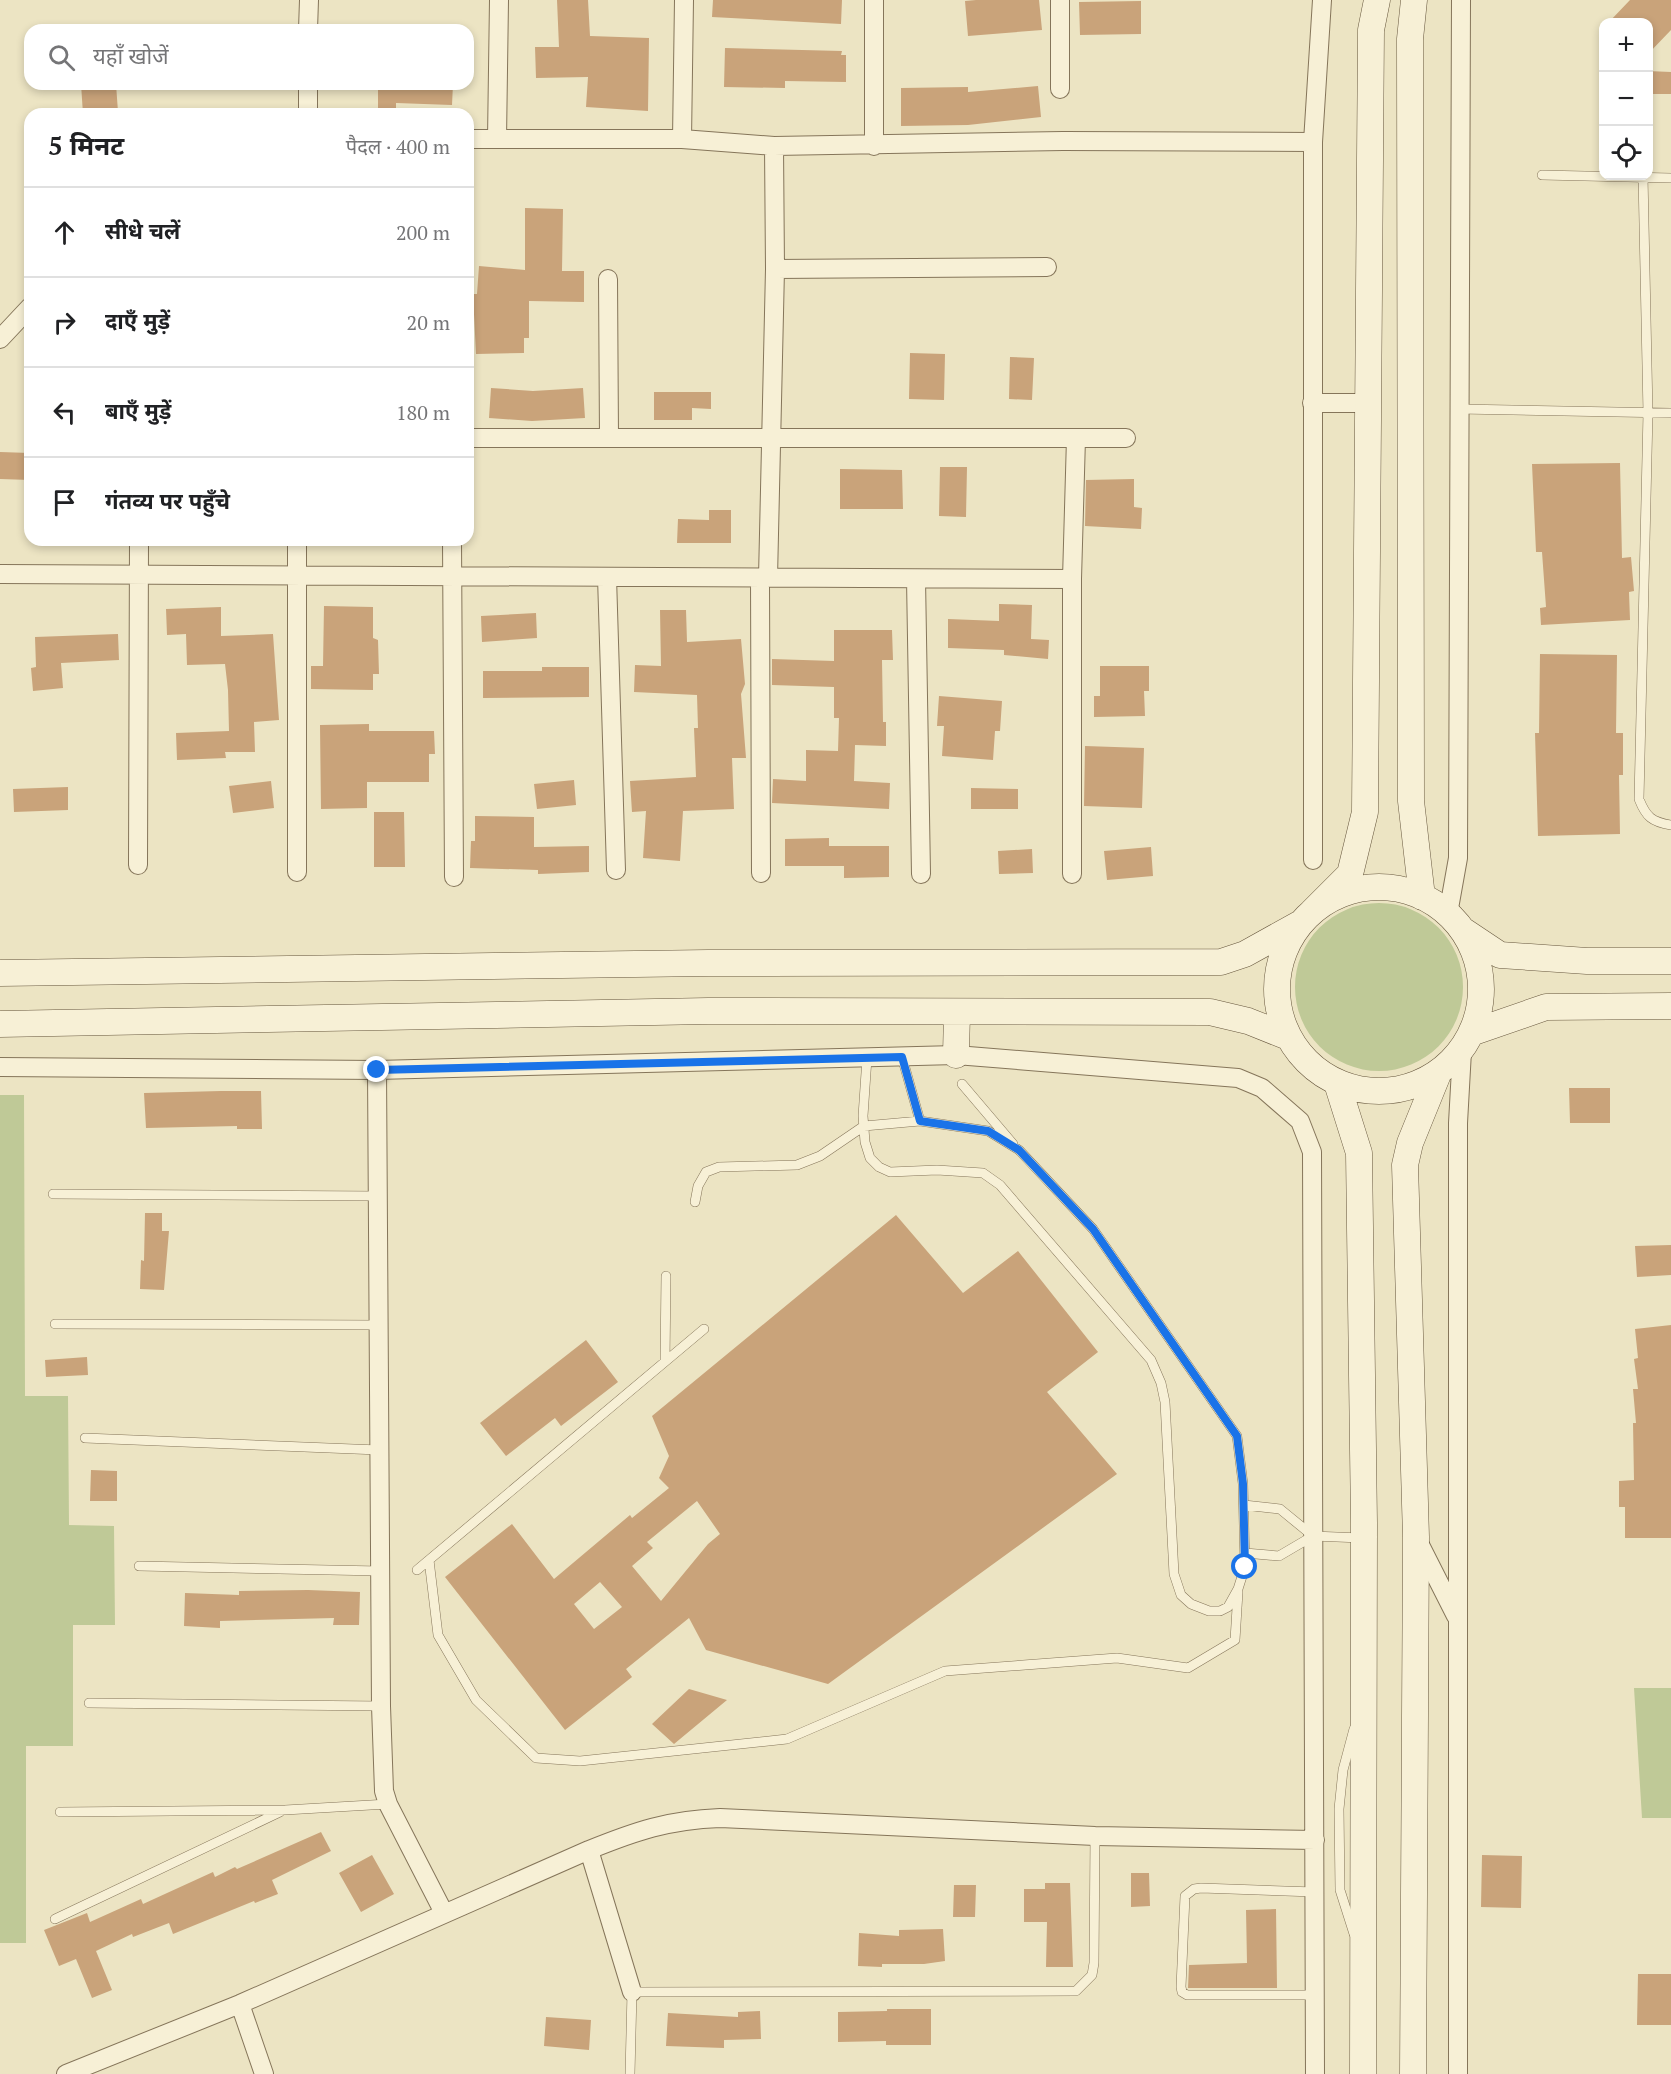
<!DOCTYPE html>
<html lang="hi">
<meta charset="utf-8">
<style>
:root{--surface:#fff;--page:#f2f2f2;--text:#202124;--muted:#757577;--line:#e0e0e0}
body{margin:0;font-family:"PT Serif","Noto Sans Devanagari",serif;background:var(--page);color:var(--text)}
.controls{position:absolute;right:18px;top:18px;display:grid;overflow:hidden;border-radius:12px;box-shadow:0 3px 9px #0003}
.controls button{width:54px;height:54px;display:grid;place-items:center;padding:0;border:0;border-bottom:2px solid var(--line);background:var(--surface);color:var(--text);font:30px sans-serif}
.stop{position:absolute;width:18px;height:18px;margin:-14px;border:4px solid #1a73e8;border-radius:50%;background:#fff}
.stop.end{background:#1a73e8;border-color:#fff;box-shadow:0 2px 6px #0008}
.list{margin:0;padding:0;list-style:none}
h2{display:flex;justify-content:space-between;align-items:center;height:78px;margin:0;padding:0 24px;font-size:26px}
h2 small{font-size:20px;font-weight:400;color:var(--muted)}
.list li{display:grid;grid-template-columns:39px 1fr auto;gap:18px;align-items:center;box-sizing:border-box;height:90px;padding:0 24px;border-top:2px solid var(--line)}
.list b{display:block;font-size:22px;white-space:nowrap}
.list em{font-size:20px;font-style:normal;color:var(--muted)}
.icon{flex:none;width:33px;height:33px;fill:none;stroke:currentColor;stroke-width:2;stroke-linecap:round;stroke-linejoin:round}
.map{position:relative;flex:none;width:1671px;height:2074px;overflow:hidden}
.search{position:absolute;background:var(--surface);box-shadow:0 3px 9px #0003;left:24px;top:24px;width:450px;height:66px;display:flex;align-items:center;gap:15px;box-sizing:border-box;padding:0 21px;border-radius:18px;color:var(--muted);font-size:22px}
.panel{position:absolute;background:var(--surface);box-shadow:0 3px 9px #0003;left:24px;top:108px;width:450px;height:438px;border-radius:18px}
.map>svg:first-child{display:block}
</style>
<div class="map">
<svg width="1671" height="2074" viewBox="0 0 1671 2074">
<rect width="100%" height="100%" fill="#ece4c3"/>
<path fill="#bfc997" d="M1295 987a84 84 0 1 1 168 0a84 84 0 1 1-168 0Z
M0,1095H24L25,1396H68L69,1525L114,1526L115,1625H73V1746H26V1943H0Z
M1634,1688H1671V1818H1642Z"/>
<path fill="#c9a37a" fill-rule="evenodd" d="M557,0H588L590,36L649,38L648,111L586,107L588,77L536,78L535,47H559Z
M713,0H842L841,24L712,17Z
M976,0H1039L1042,30L968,36L965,1Z
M1630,0H1671V30L1648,54V22H1609Z
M1141,1V34L1080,35L1079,2Z
M725,48L842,51L841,55H846V82L785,81V88L724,87Z
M1648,71L1671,72V94H1648Z
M81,84H116L118,112L83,114Z
M378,84H453L452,105L396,103V109H378Z
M1038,86L1041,117L968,125L901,126V88L968,87V92Z
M525,208L563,209L562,271H584V302L529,301V338H524V353L476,354L473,294H477L479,266L525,270Z
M910,353L945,354L944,400L909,399Z
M1010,357L1034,358L1032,400L1009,399Z
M491,388L533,391L583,388L585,418L532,421L489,418Z
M654,392H711V409L692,408V420H654Z
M0,452L30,453V480L0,479Z
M1620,463L1622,558L1631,557L1634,591L1629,592L1630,620L1541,625L1540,608L1546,607L1542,552H1536L1532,464Z
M940,467H967L966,517L939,516Z
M840,469L902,470L903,509H840Z
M1134,479V507L1142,508L1141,529L1085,526L1086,480Z
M709,510H731V543H677L678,519L709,520Z
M999,604L1032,605L1031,639L1049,640L1048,659L1004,655V650L948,648V619L999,621Z
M324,606L373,607V638L378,640L379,674H373V690L311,689V666H323Z
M221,607V636L273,634L279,720L254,722L255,752H225L226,758L177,760L176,733L229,731L228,690L225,664L187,665L186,634L167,635L166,609Z
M660,610H686L687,642L741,639L745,684L741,694L746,758H732L734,809L683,811L680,861L643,858L646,811L632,812L630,781L696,777L694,728H698L697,695L634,692L635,665L661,666Z
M536,613L537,638L482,642L481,616Z
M834,630H892L893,660H882L883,722H886V746L855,745L854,781L890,783L889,809L772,803L773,779L806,781V750L838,751L839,718H834V687L772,685V659L834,661Z
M118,634L119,660L61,663L63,688L33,691L31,668L36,667L35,637Z
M1540,654L1617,655L1616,733H1623V775H1619L1620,834L1538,836L1535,733H1539Z
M1100,666H1149V691H1144L1145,716L1094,717V696H1100Z
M542,667H589V697L483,698V671H542Z
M939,696L1002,701L1000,731H995L993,760L942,756L944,726H937Z
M369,724V731H434L435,754H429V782H367V808L321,809L320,725Z
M1085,746L1144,748L1142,808L1084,806Z
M574,780L576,805L537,809L534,784Z
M271,781L274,808L233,813L229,786Z
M68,787V810L14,812L13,789Z
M971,788L1018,789V809H971Z
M374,812H404L405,867H374Z
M475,816L534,817V847L589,846V872L538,874V870L470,868L471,841H475Z
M829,838V846H889V877L844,878V866H785V839Z
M1151,847L1153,876L1107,880L1104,851Z
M1032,849L1033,873L999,874L998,851Z
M1569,1088H1610V1123H1570Z
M221,1091H261L262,1129H237V1126L146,1128L144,1093Z
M145,1213H162V1231H169L164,1290L140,1289L141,1260L144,1261Z
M896,1215L963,1293L1018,1251L1098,1352L1047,1392L1117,1474L828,1684L706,1650L689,1618L626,1669L632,1677L565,1730L445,1577L512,1524L554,1579L630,1515L632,1518L669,1488L659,1478L669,1456L652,1416ZM697,1501L720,1534L708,1544L661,1601L632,1566L653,1548L647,1542ZM600,1582L622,1607L594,1629L574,1604Z
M1671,1245V1275L1637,1277L1635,1246Z
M1671,1325V1538H1625V1507H1619V1481L1634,1480L1633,1423H1636L1633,1389H1638L1634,1359L1638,1358L1635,1329Z
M586,1340L618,1382L561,1426L555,1418L506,1456L480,1423Z
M87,1357L88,1375L46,1377L45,1360Z
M91,1470L117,1471V1501H90Z
M308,1590L360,1592L359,1625H333L334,1618L220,1621V1628L184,1626L185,1593L239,1595V1591Z
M689,1689L727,1700L674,1744L652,1724Z
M321,1832L331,1851L272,1880L278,1894L255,1903L254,1901L173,1934L169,1923L133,1937L132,1934L96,1951L112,1990L92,1998L76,1959L59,1966L44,1930L87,1913L90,1922L141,1899L143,1904L213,1872L215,1877L235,1867L237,1869Z
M372,1855L394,1894L361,1912L339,1873Z
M1482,1855L1522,1856L1521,1908L1481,1907Z
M1131,1873H1149L1150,1906L1131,1907Z
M1045,1883H1070L1073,1967H1046L1047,1922H1024V1889H1045Z
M954,1885H976L975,1917H953Z
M1276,1909L1277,1988H1188L1189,1965L1247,1963L1246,1910Z
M943,1929L945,1961L924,1964H882V1967L858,1966L859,1933L899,1936V1930Z
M1638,1974H1671V2025H1637Z
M887,2009H931V2045H886V2041L838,2042V2012L887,2011Z
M760,2011L761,2039L724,2040V2048L666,2046L668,2013L738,2017V2012Z
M546,2017L591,2020L589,2050L544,2046Z"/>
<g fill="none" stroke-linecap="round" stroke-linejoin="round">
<defs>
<path id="lane" d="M1542,175L1671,178
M1643,176L1648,413L1639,799C1646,817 1652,822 1671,825
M1459,409L1671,413
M867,1058L863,1116L865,1142L870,1158L879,1167L890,1172L937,1170L983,1173L1000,1185L1151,1360L1161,1383L1165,1402L1174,1574L1181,1595L1191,1604L1209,1611H1220L1228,1607L1238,1589L1245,1567L1243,1484L1237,1436L1093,1229L1019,1150L988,1131L920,1121L902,1057
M962,1084L1013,1144
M53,1194L378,1196
M695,1202L698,1186L706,1172L719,1167L797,1165L820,1156L864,1126L920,1121
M55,1324L378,1325
M665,1361L666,1276
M85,1438L379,1450
M1244,1505L1280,1509L1313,1536
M1245,1553L1279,1556L1313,1536L1361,1538
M429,1560L438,1635L476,1700L536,1758L580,1761L787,1739L945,1671L1117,1658L1188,1668L1235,1640L1238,1592
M139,1566L380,1571
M417,1570L704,1329
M89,1703L381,1706
M60,1812L285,1810L388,1804
M55,1919L280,1812
M1354,1934L1340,1890L1339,1809L1343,1770L1354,1729
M1315,1995H1187L1182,1992L1181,1987L1185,1896L1194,1889L1201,1888L1315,1892
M630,2074L632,1992L1076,1991L1092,1975L1094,1963L1095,1836"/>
<path id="street" d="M308,30L309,0
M1060,89V0
M308,114V84
M468,139H682L774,146L1063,141L1313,142
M497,139L499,0
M682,139L684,0
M874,146V0
M775,269L1047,267
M608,279L609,438
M0,339L30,307
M1312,403H1368
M468,438H1126
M297,540V872
M452,540L454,877
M0,574L1072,579
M607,577L616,870
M760,578L761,873
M768,578L775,269L774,146
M916,579L921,874
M1313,860V142L1322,0
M138,865L139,540
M1072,874V579L1076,438
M1448,914L1458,858L1461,0
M0,1067L377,1070L956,1055L1238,1078L1262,1088L1300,1121L1312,1152L1315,2074
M377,1070L381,1706L384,1791L388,1804L444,1913
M1418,1541L1456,1616
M589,1850L632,1992
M240,2004L264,2074
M66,2074L240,2004L589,1850C636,1831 668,1820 720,1818L1095,1836L1315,1840
M1458,2074V1123L1462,1051"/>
<path id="secondary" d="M1414,0L1410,39L1411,801L1422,897
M1277 989a102 102 0 1 1 204 0a102 102 0 1 1-204 0Z
M1312,912L1350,874L1365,812L1371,30L1377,0
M1464,931L1500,955L1587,961H1671
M0,973L708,963L1221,962L1245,954L1299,924
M0,1024L708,1011L1210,1012L1248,1021L1288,1037
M1471,1033L1546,1007L1671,1006
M956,1055L957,1012
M1337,1083L1359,1153L1364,1523L1363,2074
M1413,2074L1416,1537L1405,1165L1410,1143L1438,1074"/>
</defs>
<use href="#lane" stroke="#85755a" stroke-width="10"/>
<use href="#street" stroke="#85755a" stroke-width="20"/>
<use href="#secondary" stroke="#67573e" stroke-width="27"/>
<use href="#lane" stroke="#f7f0d6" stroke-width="9"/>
<use href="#street" stroke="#f7f0d6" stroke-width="18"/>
<use href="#secondary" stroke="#f7f0d6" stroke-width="26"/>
</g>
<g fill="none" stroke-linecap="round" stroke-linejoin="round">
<path stroke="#1a73e8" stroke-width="8" d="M377,1070L902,1057L920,1121L988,1131L1019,1150L1093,1229L1237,1436L1243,1484L1245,1567"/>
</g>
</svg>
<div class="controls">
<button>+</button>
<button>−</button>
<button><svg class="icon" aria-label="locate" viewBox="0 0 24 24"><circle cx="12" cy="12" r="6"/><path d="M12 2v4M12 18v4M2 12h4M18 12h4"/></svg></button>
</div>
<div class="stop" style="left:1245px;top:1567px"></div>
<div class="stop end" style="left:377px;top:1070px"></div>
<div class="search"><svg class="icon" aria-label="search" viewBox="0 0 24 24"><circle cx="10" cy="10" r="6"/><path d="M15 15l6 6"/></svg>यहाँ खोजें</div>
<section class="panel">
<h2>5 मिनट<small>पैदल · 400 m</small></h2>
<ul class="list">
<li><svg class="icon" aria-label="ahead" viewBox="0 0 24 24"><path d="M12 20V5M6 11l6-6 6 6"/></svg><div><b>सीधे चलें</b></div><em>200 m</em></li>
<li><svg class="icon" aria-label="right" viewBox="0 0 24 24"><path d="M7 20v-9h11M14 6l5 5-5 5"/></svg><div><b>दाएँ मुड़ें</b></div><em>20 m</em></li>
<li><svg class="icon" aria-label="left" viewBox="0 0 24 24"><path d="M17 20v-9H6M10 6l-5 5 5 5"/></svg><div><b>बाएँ मुड़ें</b></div><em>180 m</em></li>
<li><svg class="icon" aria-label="arrive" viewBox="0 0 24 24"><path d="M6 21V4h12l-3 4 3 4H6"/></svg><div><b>गंतव्य पर पहुँचे</b></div></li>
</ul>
</section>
</div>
